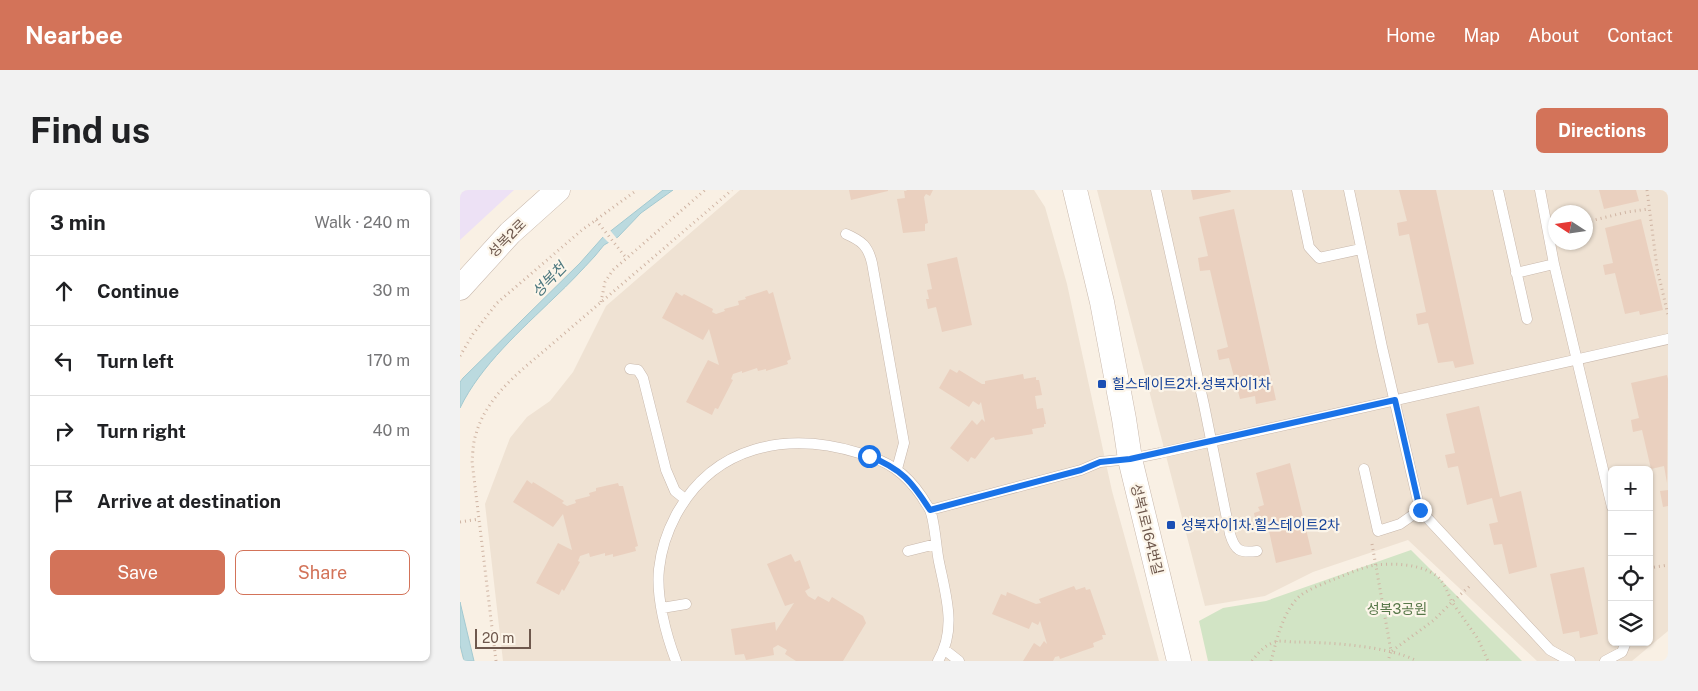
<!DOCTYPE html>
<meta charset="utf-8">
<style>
:root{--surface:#fff;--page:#f2f2f2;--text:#202124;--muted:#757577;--line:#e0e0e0;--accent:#d37359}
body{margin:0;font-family:"Public Sans","Noto Sans KR",sans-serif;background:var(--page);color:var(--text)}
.controls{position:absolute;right:15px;bottom:15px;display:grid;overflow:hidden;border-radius:8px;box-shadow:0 1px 4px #0004}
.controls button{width:45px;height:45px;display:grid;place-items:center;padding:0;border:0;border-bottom:1px solid var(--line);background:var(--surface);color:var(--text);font:25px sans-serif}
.compass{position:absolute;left:1088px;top:15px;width:45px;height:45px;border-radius:50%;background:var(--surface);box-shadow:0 1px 4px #0004;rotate:282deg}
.scale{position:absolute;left:15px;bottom:12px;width:56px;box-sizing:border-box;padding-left:5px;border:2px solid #6e584d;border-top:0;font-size:14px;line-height:18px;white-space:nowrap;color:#6e584d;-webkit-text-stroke:4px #fcf5e9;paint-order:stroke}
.stop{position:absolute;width:15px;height:15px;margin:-11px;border:4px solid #1a73e8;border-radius:50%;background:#fff}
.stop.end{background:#1a73e8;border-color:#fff;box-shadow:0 1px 5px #0008}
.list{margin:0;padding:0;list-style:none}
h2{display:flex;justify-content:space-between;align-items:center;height:65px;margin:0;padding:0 20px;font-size:21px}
h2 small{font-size:16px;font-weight:400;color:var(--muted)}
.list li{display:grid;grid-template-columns:32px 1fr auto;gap:15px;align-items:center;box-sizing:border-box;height:70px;padding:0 20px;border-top:1px solid var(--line)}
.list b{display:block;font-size:19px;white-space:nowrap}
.list em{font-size:16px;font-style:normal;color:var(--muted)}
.actions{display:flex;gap:10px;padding:15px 20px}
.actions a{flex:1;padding:11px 0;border:1px solid var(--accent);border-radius:8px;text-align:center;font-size:18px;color:var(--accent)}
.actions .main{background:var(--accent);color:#fff}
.icon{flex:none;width:28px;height:28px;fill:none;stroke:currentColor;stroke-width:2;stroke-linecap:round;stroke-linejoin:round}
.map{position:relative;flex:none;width:1208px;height:471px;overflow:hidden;border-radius:8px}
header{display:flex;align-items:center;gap:30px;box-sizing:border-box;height:70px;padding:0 25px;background:var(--accent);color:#fff}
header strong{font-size:24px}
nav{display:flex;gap:28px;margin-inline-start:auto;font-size:18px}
.intro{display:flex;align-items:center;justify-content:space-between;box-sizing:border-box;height:120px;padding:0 30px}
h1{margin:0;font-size:35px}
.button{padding:12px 22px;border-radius:8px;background:var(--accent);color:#fff;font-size:18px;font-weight:700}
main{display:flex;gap:30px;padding:0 30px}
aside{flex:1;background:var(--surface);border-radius:8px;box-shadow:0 1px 4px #0004}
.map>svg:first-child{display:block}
</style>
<header>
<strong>Nearbee</strong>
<nav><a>Home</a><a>Map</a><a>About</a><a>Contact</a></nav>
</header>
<div class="intro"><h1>Find us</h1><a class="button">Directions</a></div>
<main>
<aside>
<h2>3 min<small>Walk · 240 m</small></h2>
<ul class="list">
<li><svg class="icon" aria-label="ahead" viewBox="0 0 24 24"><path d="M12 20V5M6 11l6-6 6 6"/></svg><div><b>Continue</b></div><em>30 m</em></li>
<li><svg class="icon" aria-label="left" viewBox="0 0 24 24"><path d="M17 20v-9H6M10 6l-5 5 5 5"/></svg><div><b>Turn left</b></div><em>170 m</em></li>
<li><svg class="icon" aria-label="right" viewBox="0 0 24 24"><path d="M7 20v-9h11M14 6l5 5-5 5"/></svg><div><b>Turn right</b></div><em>40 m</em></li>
<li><svg class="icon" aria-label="arrive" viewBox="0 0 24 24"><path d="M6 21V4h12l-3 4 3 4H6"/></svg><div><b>Arrive at destination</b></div></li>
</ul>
<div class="actions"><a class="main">Save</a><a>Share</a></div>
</aside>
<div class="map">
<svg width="1208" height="471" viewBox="0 0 1208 471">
<rect width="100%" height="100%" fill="#f9f0e4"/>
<path fill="#efe2d3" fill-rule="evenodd" d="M280,0H574L585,17L607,94L652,301L699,471H43L25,314L50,248L67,227L90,211L113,182L146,116Z
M637,0H1208V441L1172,471H1077L948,350L853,382L805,406L745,416ZM1096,22H1126V52H1096ZM1152,280H1189V452H1152Z"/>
<path fill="#ede1f5" d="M0,0H54L0,50Z"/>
<path fill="#d2e4c5" d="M951,360L1062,471H748L739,431L763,418L806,411Z"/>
<path fill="#bbdadf" stroke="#a3c9d0" d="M203,0H213L181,23L158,47L144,55L135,66C122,80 109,94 95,107C61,140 21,175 0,218V192L3,188L120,73L143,47Z
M0,412L14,471H4L0,455Z"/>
<path fill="#f9f0e4" d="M149,39L158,50L150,54L141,45Z"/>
<path fill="#ead0bf" d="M389,0H428V1L391,10Z
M446,0H473L470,6L466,4L464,7L468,33L465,34V41L443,43L437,9L445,8L444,1H447Z
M731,0H770L771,2L733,10Z
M939,0H976L1014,174L995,178L993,171L978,173L968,133L958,135L956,124L966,122L949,44L939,46L937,33L947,31Z
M1139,0H1176L1179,11L1144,19Z
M774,19L816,210L796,214L795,206L780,209L769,168L759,170L757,160L768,157L750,80L740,81L738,68L748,66L739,27Z
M1181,29L1203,120L1180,125L1179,121L1165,124L1155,83L1145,85L1143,75L1153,73L1145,38Z
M497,67L512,135L482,142L476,117L468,119L466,109H469L467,100L472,99L467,74Z
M307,100L309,104L313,102L331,169L327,171L328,174L306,181V179L298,181L297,178L282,183V181L273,184L271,189L273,190L258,219L255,218L252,225L226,212L248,170L259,175L249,139L243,150L202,128L216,102L222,106L224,104L253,119L252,122L256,124L265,121L264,119L279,115L278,111L286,109L285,107Z
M490,179L497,183L499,180L522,194H525V191L563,184L564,189L576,187V190H579L582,205L575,206L577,219L583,218L586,234H584V237L572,239L573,244L535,250L534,247L531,248L515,269L511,267L508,272L490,258L512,230L517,235L522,229L525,232L521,212L519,215L513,211L509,217L479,198Z
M1207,185L1208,189L1207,293L1204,276L1191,279L1182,240L1173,242L1171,230L1179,228L1171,193Z
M1019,216L1040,307L1061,301L1077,377L1049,384L1042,354L1034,355L1029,334L1038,332L1032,308L1007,315L998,276L988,278L985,265L995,263L986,224Z
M830,273L852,364L816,373L807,332L796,334L794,323L800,321L798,317L804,315L796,283Z
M67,290L72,294L73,292L104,311L102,313L107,316L116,313L115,310L130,306L129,303L136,301V298L158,293L159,296H163L178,356L175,357L176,361L153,367V364L145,366V363L130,367L129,363L120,366L118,371L120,372L104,401L102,399L99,405L76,393L98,353L112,360L103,324L93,337L53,312Z
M1208,300V316L1203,317L1200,301Z
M331,364L335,372L340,370L350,398L345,401L348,406L355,410L358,406L369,412L372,407L403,426L406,433L383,471H336L325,464L327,460L318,455L313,458L314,465L286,470L284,464L275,465L271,439L315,432L316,441L334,413L325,416L307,374Z
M1124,377L1138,444L1120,448L1119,441L1103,444L1090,384Z
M614,396L616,400L625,397L626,400L630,399L646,445H642L643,449L633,453L634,457L600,469L599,466L595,467L593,471H563L574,453L580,457L584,451L587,454L580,431L578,435L572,432L569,439L532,424L541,404L546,406L547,402L576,414L581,413L579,409Z"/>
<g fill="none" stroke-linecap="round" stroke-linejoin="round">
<defs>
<path id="service" d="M696,0L744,215L770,344C775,361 780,363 797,361
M837,0L849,57L859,68L901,59
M889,0L922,157L960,320L1090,460L1110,471
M1038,0L1067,129
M1080,0L1094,74L1152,317
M386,44C402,51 408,56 412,73L444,253L437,279
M1056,83L1094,74
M170,179L178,180L183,188L206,280L215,301L225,309
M904,279L918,341L940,334L960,320
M470,320L621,280L640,272L670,269L700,263L1208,149
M448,361L476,354
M202,418L226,414
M485,460L499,471
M216,471C206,445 196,407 199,379C201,360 207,342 216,325C254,255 327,241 399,263C428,271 445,282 462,307C464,311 468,316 470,320C475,332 476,358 479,372C486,406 497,439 478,471
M1145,471L1162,462L1166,452"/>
<path id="tertiary" d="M615,0L642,112L664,229L670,269L719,471
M0,98L50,43L98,0"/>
</defs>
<use href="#service" stroke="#c8b8ac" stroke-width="11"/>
<use href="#tertiary" stroke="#c8b8ac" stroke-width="25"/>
<path stroke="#cfb4a3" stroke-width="3" stroke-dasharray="1 4" stroke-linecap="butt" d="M1187,0L1197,78L1208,125
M136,30L167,69
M1126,32L1167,22L1189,19
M141,112L145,92L153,80L245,0
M0,166L13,144L37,113L122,40L177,0
M0,332L19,329
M912,354L931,461L928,471
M1189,378L1208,375
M932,461L974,430L992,412L1018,449L1028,471
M36,471L12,271C13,262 13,252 16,244C25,211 53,187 78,166L272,0
M792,471C798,463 805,455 815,452C821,450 829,452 835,452C867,452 929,456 957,471
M811,471C817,449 823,420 841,405C849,399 863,394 872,390C886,385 901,377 916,375C935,373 964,374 979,388C985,394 988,404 992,412L1011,395"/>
<use href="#service" stroke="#fff" stroke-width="10"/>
<use href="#tertiary" stroke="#fff" stroke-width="24"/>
</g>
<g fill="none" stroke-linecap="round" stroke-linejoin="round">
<path stroke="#1a73e8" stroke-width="6" d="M409,266C442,279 452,292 470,320L621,280L640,272L670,269L935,210L960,320"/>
</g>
<g fill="#1a4fb4" stroke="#fcf5e9" stroke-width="2">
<rect x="637" y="189" width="10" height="10" rx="2.5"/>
<rect x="706" y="330" width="10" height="10" rx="2.5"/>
</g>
<g text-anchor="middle" stroke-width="4.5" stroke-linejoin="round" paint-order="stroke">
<g font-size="14" fill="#6e584d" stroke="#fcf5e9">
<text transform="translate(47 48) rotate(-45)" y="5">성복2로</text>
<text transform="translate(687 339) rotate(76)" y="5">성복1로164번길</text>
</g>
<g font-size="14" fill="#164399" stroke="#fcf5e9" text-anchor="start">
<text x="652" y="199">힐스테이트2차.성복자이1차</text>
<text x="721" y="340">성복자이1차.힐스테이트2차</text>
</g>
<g font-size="14" fill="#58784a" stroke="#fcf5e9">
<text x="937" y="424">성복3공원</text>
</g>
<g font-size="15" font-style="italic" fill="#4a767e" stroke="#fcf5e9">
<text transform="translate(89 90) rotate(-46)" y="5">성복천</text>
</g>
</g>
</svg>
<div class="controls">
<button>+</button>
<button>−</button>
<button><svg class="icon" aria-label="locate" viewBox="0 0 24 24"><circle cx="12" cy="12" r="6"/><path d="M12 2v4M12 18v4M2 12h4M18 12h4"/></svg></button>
<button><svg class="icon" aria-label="layers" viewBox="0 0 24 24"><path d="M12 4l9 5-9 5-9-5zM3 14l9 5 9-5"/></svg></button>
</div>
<svg class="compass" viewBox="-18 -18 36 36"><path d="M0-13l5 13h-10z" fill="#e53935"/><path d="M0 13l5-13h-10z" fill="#757577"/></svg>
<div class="scale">20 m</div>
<div class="stop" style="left:409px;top:266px"></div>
<div class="stop end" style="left:960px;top:320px"></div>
</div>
</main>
